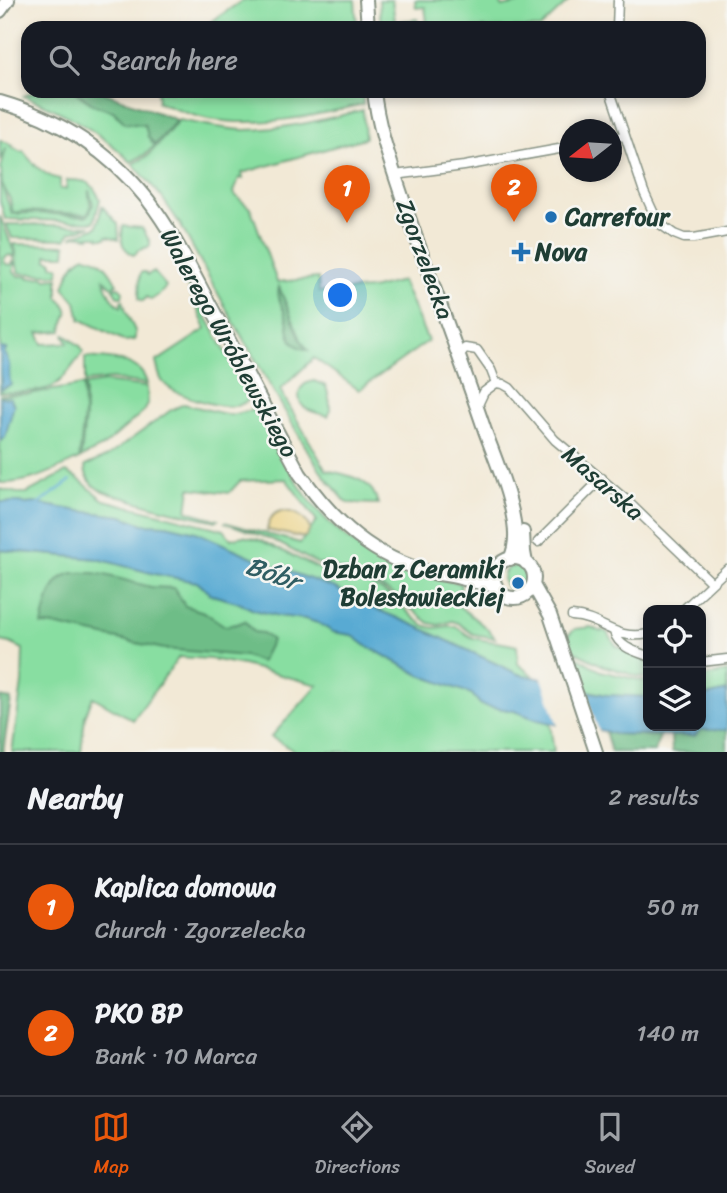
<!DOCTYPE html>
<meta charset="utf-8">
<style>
:root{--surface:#171b24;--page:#20242c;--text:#f1f3f6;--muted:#9ea1a6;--line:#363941;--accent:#ea580c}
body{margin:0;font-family:Sriracha,sans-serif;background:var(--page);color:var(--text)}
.controls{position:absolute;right:21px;bottom:21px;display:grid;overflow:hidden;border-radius:14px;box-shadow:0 4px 10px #0003}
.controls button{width:63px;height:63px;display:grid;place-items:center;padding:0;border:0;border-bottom:2px solid var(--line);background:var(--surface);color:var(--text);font:35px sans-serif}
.compass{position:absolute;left:559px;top:119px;width:63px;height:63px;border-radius:50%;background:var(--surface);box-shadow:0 4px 10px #0003;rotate:253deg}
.you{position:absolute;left:341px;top:296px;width:24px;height:24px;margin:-18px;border:5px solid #fff;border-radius:50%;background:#1a73e8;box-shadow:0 0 0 10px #1a73e833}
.badge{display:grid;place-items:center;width:46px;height:46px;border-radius:50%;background:var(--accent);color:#fff;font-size:23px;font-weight:700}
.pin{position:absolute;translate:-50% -58px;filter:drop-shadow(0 2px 4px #0008)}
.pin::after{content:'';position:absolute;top:37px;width:24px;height:21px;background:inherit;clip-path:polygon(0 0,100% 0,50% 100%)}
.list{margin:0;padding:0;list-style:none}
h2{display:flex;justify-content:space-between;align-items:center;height:91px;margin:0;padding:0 28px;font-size:30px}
h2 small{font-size:23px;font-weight:400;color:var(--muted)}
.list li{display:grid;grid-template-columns:46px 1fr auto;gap:21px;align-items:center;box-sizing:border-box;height:126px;padding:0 28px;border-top:2px solid var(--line)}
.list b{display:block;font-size:26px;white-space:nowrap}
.list p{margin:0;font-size:23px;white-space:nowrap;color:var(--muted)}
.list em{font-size:23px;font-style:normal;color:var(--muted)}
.icon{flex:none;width:38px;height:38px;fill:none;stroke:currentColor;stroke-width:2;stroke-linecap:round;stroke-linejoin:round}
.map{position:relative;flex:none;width:727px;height:752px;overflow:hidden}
.search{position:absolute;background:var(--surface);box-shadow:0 4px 10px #0003;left:21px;right:21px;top:21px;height:77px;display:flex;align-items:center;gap:18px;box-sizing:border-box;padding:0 24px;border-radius:21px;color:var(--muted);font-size:26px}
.sheet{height:343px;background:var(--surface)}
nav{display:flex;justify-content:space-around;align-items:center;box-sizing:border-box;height:98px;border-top:2px solid var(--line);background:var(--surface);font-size:19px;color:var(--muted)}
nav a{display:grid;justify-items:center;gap:4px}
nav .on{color:var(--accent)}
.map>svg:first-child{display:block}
</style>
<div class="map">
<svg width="727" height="752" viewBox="0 0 727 752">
<rect width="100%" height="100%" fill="#f6f6f2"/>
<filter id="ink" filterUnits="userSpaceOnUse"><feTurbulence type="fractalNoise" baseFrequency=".0143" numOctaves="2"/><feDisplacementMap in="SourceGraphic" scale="14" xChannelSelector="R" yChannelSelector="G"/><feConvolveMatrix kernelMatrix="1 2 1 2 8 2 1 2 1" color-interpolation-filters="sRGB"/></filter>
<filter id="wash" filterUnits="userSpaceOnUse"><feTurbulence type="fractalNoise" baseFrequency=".00686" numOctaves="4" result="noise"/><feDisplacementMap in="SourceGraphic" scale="28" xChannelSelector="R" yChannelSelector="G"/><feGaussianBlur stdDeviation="1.57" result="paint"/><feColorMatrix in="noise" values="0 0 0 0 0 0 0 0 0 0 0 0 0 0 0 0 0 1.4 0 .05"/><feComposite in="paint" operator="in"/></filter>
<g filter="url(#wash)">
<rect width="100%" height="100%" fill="#f2e9d6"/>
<path fill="#88dea1" stroke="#548e6a" stroke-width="2" d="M243,0H355L357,28H202Z
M379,0H392L396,28L402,27L401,21L417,19L418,23L427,22L425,7L416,8L415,0H500L502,7L536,0H570L540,28H381Z
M37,91H74L94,105L113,111L117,116L131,124L145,125L151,142L155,145L146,154L131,162C101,132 64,112 24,96Z
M157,91H362L363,104C315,116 259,128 208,119C191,115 174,109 157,102L158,100Z
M363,110L365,138L242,173L243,179L239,178L234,192L235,195L251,209L277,282L318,278L319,292L371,289L402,281L428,341L359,390L314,358L280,390L326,470C347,475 373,478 378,504L347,503L325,477L308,451L233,321L180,224L161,196L133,164L148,156L179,120C201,124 222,129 244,130C284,130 325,119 363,110Z
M0,140L13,145L11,146L21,152L23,151C32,163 45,177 60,179V189H66L67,180C87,181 90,179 100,199L94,222L5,219L0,201V176C2,190 8,201 12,214L33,213L86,216L90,213L93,204L89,190C87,199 95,207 87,214L23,211L13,213L10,199L2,184L1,168L6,149H5L0,161Z
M102,206L118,224L119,239L107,236L106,238H99L98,236H90V237L76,235L71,237L97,227Z
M0,216L14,252V258L10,255L5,257L4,261L6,264L11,265L14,261V272L18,276H28L29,278L44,277L45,279L58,278V297C60,300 63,302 65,305C72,314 61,322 62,331L38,333L43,344L68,343L64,334L81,347L83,352C76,361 63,382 52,387C41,392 13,393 0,392Z
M6,224L91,226L71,232L66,239L12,238Z
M123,226L142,228L150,242V246L137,251V253L133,255C120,246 121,242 123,226Z
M14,244L66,245L65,255H47V260L52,261V266L59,267L58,275L19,273C15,264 18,254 14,244Z
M86,256C102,259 109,269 117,284L114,285L115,288L119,287L123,291L122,297H118L111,286L104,279C106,290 112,300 121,307V301L123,300L126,311L135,331V338L134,340L125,341L80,319L81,317L79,315L76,302L64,288C68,275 73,260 86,256Z
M180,269L240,378L249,397V400C244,403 240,406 234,406C219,408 173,395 164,383C159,379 158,369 156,362L206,329Z
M142,272H145L148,275L152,272H154L166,286C164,291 156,297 151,300L147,297L143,301L139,299L140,275Z
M85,357C107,359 141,357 147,384L111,379L85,382Z
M314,381L326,386C328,395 333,408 328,416C321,414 310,412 305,408C298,403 297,391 303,386C305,383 310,382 314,381Z
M105,382L147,387L148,404L145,410L105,445L81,458L85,417V385Z
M83,385L84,414L79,459C53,471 29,484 0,483V395L29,394Z
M184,404L230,415L252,410L258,412C272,434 283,460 297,482C336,544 391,573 461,583L459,606L489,630L495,638L473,634L458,623L452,621L439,625L429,623L405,604L402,599L373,583L349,572L316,563L271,539L224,522L300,543L317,521L286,479L240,481L229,493L190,488L187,511L218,520L217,521C186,515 155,508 125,498C115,495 102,493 94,486C89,481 85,474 85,466L108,456L171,410Z
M66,472C82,478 90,491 104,500L224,530L231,539L243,536L260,540L332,575C348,571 383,590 396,600C406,609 411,618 424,625C438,632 445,623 456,627C462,630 467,636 474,638C488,642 503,642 517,646L518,664L536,678L518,674L414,625L361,603L335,588L268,564L196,532L166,525L143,524L122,516L79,511L34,503L26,504L19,502H0V489L17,493H27Z
M0,550L98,559L155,574L197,582L212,595L237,602L254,610L279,616L305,619L318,623L333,632L352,635L365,645L420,675L472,694L481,705L514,711L550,723L554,752H296L271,737L318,685L243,665L210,659L179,657L133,720L93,697L85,716L81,752H12L22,683L23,649L10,643L0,641Z
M503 578a12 12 0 1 1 24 0a12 12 0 1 1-24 0Z
M591,627L601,632L602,630L608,633L616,646L648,661V678L637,676L604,666L571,650L568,635L575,629Z
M573,657L579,658L601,671L648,682V697L607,695L585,690Z
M727,672V691L701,697V677Z"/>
<path fill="#6ebd87" stroke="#467d5e" stroke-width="2" d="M74,91H100L177,120L155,145L148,137L145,125L125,123L113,111L94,105Z
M279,287L301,340L308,350C301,348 297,347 293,342C287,334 289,328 287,320C284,308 276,299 279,287Z
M93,573L105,575L151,587L174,588L185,606L204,612L225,626L237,624L245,621L254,632L263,633L272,640L261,662L245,656L164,649L58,626L42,625C46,608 50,580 69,574C76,572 86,573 93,573Z
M0,697L11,699L3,752H0Z
M701,730H727V752H672L671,736H694Z
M605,731L614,734L660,736L654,752H611Z"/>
<path fill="#eeda9e" stroke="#868c69" stroke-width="2" d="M281,511C294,511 307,517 310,530L305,537H300L267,530C269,521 272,513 281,511Z"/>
<path fill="#58aad3" stroke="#3c7484" stroke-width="2" d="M0,348L7,349L4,353C14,368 6,370 11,385L1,389Z
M0,397L10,398L14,405L5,437L0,442Z
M0,502H19L26,504L34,503L79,511L122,516L143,524L166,525L196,532L268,564L335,588L361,603L414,625L518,674L558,682L591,692L607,695L648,697V726H701V697L727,691V730H701L694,736L614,734L605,731L572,728L538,720L514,711L481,705L472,694L420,675L365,645L352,635L333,632L318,623L305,619L279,616L254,610L237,602L212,595L197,582L155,574L98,559L0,550Z"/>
<path fill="#f2e9d6" d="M541,675L559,678L583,686L600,734L571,732L559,729Z"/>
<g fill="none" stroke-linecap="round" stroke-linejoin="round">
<path stroke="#58aad3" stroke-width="2.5" d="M36,506L70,481"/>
</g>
</g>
<g filter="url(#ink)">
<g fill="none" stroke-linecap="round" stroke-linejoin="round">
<defs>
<path id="street" d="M617,28L618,0
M610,91L644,192L655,216L660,224L674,234L684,238H694L727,232
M612,138L624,136
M395,175L464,166L570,147
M460,355L465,348L477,350L491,370L496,383L503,384L510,388L555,440L624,498L712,583
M477,407L484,392L496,383
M538,542L602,478
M683,610L727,569
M572,616C602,618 614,641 648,634
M614,632C619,647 634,651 648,656
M701,662L727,659"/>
<path id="secondary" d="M366,0L368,28
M0,11L8,0
M374,91C378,131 394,171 406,209C432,284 460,357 485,431C496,461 509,491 514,522C516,535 516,547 510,559
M523,532L524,552L526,563"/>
<path id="primary" d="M0,102C59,119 110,152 148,200C175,235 194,276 215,314C244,368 271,421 300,474C335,523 373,558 433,573C442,575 451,575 460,578C465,579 470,581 476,582C483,584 490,584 497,587
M494 578a20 20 0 1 1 40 0a20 20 0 1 1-40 0Z
M533,585L550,615L596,752"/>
</defs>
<use href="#street" stroke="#889385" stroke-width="11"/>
<use href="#secondary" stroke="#889385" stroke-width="16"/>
<use href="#primary" stroke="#889385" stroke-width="16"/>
<use href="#street" stroke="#fff" stroke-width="8"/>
<use href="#secondary" stroke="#fff" stroke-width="12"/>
<use href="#primary" stroke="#fff" stroke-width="12"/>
</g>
</g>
<g fill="#1f6fb2" stroke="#f6f6f2" stroke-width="2.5">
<circle cx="551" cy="217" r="7"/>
<path d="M517.5 241.5h7v7h7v7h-7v7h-7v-7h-7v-7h7z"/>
<circle cx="518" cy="583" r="7"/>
</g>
<g text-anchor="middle" stroke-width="5" stroke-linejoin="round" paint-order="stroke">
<g font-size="24" font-weight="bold" fill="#1f3d34" stroke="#f6f6f2" text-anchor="start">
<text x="565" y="225">Carrefour</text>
<text x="535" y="260">Nova</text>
<text x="504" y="577" text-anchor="end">Dzban z Ceramiki<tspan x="504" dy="28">Bolesławieckiej</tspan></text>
</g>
<g font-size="24" fill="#1f3d34" stroke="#f6f6f2">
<text transform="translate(425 259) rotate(70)" y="8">Zgorzelecka</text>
<text transform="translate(229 343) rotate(61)" y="8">Walerego Wróblewskiego</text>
<text transform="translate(603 483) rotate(41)" y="8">Masarska</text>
</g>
<g font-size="26" font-style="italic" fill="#305e64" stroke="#f6f6f2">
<text transform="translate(273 573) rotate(19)" y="9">Bóbr</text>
</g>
</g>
</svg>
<div class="controls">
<button><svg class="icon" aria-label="locate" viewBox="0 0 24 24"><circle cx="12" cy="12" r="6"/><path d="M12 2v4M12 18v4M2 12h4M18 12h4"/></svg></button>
<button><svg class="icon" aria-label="layers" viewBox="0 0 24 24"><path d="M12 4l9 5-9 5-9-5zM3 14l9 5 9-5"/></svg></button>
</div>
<svg class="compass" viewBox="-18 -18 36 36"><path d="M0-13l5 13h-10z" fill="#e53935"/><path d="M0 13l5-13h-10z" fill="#9ea1a6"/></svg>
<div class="you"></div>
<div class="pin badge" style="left:347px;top:223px">1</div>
<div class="pin badge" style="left:514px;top:222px">2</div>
<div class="search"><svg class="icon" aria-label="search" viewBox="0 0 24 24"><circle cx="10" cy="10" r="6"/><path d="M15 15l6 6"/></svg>Search here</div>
</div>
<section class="sheet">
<h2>Nearby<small>2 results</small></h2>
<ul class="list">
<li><span class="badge">1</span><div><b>Kaplica domowa</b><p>Church · Zgorzelecka</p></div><em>50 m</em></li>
<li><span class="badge">2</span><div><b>PKO BP</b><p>Bank · 10 Marca</p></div><em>140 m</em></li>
</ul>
</section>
<nav>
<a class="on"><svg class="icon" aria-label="map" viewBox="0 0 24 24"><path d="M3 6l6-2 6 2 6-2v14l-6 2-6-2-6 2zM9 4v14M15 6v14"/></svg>Map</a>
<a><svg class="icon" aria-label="directions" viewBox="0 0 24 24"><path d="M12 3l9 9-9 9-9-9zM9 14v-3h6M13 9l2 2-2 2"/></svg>Directions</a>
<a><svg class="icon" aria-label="saved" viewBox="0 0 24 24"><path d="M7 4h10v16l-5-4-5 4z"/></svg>Saved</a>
</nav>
